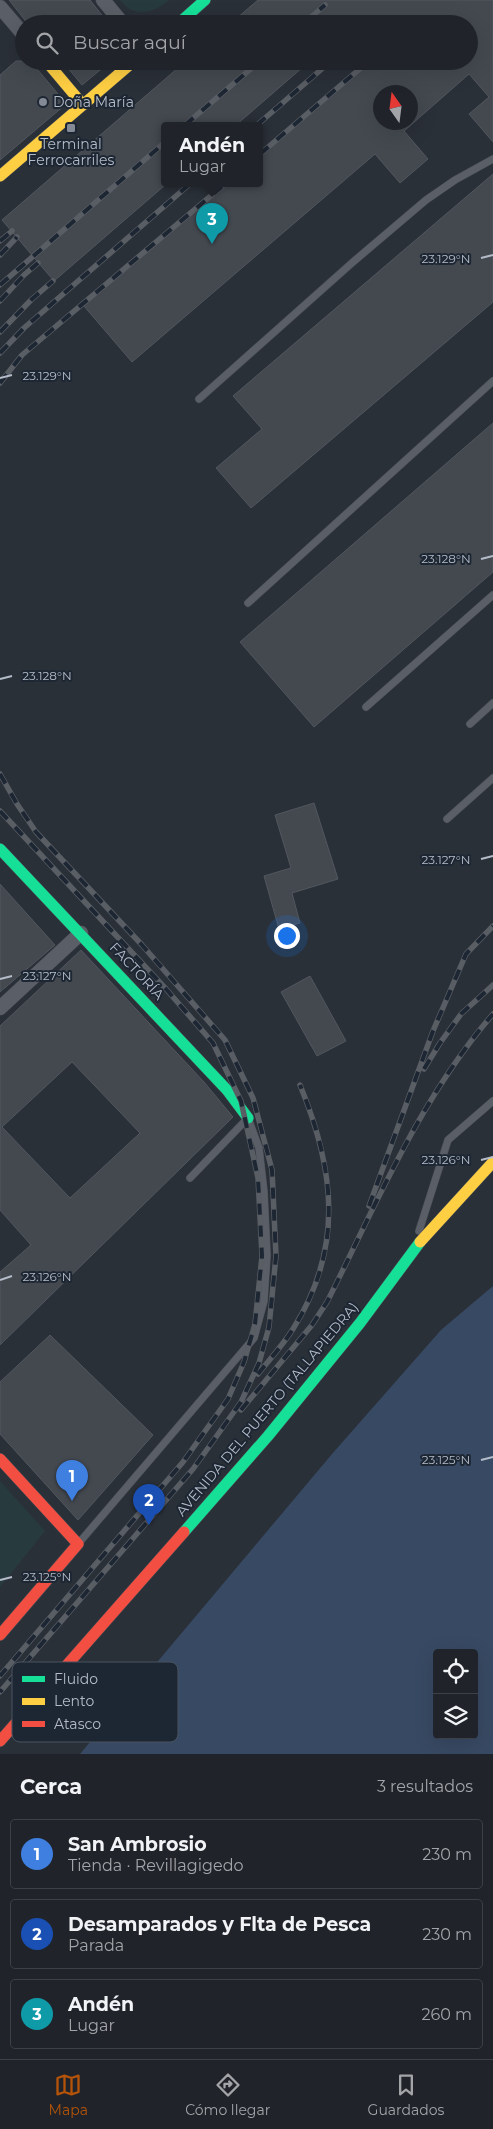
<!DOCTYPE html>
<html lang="es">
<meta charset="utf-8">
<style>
:root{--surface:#20242a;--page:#282c32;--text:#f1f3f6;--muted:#a2a4a8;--line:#3d4147;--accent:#b45309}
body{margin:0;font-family:Montserrat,sans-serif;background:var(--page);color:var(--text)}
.controls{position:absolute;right:15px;bottom:15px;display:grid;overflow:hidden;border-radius:5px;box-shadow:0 5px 20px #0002}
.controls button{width:45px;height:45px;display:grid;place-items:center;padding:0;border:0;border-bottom:1px solid var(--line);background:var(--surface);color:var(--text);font:25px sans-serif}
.compass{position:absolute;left:373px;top:85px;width:45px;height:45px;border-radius:50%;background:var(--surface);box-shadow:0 5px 20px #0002;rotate:346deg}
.you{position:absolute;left:286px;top:935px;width:18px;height:18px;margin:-12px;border:4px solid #fff;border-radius:50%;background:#1a73e8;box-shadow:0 0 0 8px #1a73e833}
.badge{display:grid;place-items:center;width:32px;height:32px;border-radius:50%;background:var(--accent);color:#fff;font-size:16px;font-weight:700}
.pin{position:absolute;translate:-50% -41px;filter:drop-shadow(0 1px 2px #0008)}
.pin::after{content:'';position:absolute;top:26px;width:18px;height:15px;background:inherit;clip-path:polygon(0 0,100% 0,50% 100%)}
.popup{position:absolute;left:161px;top:122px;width:102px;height:65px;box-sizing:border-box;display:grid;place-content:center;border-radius:5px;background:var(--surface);filter:drop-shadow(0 1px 4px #0005);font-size:16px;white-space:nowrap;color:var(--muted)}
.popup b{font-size:19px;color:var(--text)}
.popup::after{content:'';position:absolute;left:50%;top:100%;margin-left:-10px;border:10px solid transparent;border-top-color:var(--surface)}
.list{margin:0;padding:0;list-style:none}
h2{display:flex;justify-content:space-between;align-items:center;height:65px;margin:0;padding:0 20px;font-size:21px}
h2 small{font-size:16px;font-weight:400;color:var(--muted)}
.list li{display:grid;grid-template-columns:32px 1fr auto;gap:15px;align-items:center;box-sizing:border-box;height:70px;margin:0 10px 10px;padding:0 10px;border:1px solid var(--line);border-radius:5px}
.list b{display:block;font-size:19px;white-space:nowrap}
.list p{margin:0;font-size:16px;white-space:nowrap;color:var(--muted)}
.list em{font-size:16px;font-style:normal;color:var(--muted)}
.icon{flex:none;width:28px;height:28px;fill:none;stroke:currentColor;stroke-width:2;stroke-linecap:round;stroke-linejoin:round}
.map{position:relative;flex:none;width:493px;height:1754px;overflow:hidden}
.search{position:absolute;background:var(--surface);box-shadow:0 5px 20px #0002;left:15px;right:15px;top:15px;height:55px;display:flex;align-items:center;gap:12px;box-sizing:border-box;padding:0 18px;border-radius:28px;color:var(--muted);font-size:19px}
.sheet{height:305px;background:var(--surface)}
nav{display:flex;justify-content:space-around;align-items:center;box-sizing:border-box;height:70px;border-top:1px solid var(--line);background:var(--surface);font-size:14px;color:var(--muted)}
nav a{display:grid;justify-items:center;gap:2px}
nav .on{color:var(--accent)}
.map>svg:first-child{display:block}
</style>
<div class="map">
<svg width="493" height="1754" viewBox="0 0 493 1754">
<rect width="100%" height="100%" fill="#2a3038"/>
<path fill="#273a3e" d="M120,0H169C154,13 134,19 120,0Z
M0,1481L45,1531L0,1587Z"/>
<path fill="#384963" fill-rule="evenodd" d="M493,1286V1754H80L332,1454L441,1330ZM437,1653H474V1735H437Z"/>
<path fill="#444950" stroke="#52575f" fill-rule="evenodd" d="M9,0H90L109,24H28Z
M258,0H493V142L469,114L489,97L469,74L404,131L428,159L400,183L375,154L132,362L83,305L226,183H260V154L368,61H469V24H367L362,17L354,24H230ZM380,92H410V122H380Z
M16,61H34L37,69L64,101L65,105L0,160V75Z
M62,61H111L82,85Z
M186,61H310L236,125H164V186L54,281L2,220Z
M493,174V302L251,508L216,468L262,429L233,396Z
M493,423V572L314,727L240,642Z
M314,803L338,879L292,893L300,923L279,929L264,876L291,868L275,815Z
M0,884L55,945L0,992Z
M81,950L204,1082L233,1117L0,1345V1272L31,1245L0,1210V1026ZM72,1062L140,1133L70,1198L2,1127Z
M310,976L346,1041L317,1056L281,992Z
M50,1335L153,1435L78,1520L0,1434V1382Z"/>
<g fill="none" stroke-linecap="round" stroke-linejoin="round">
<defs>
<path id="lane" d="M199,399L353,262L426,200L455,180L493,159
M248,603L493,381
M366,707L493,595
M470,724L493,703
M447,819L493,778
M419,1231L448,1140L493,1101
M78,1544L254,1338L264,1301L267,1255L264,1192L259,1148L248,1118L190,1178"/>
<path id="street" d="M103,0L123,24
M0,7L24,35
M0,1008L81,933"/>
<path id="fast" d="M178,24L205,0
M0,849L227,1090L248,1118
M184,1532L268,1436L360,1323L420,1242"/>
<path id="slow" d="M46,61L83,105
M0,176L134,61
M420,1242L493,1162"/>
<path id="jam" d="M0,1459L78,1544L0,1635
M0,1741L184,1532"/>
</defs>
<use href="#lane" stroke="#484c53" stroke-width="8"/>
<use href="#street" stroke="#484c53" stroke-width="15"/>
<use href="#fast" stroke="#484c53" stroke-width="12"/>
<use href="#slow" stroke="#484c53" stroke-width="12"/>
<use href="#jam" stroke="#484c53" stroke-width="12"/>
<use href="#lane" stroke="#5a5e66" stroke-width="7"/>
<use href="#street" stroke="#5a5e66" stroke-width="14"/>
<use href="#fast" stroke="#16e098" stroke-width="11"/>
<use href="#slow" stroke="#ffcf43" stroke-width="11"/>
<use href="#jam" stroke="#f24e42" stroke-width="11"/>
<defs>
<path id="rail" d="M303,24L325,5
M185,125L260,61
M257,125L331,61
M260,154L369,61
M0,241L12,231
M0,255L17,237
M0,285L164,143
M0,301L24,275L38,263
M0,332L32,299L53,281
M0,353L24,328L191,183
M0,383L22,355L226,183
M0,774L17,804L36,832L142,945L225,1040L253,1098L272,1170L276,1256L269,1327L259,1363L241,1402L193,1469L0,1692
M0,811L166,989L213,1043L241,1101L258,1178L262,1256L255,1324L244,1362L228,1399L183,1462L0,1676
M424,1069L440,1043L461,1014L493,985
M369,1206L433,1031L466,954L493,926
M258,1374C269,1360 283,1345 293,1329C344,1248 335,1170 300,1085
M241,1410L312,1325L327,1302C377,1203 420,1098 493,1014"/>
</defs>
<use href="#rail" stroke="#595d64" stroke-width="5.5"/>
<use href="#rail" stroke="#1d2633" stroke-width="4" stroke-dasharray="11" stroke-linecap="butt"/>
</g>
<path fill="none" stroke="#b4bcc9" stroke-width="2" d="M481,258L493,255M0,378L12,375M481,559L493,556M0,679L12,676M481,859L493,856M0,979L12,976M481,1160L493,1157M0,1280L12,1276M481,1460L493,1457M0,1580L12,1577"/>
<g fill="#848b96" stroke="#1d2633" stroke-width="2">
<circle cx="43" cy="102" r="5"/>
<rect x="66" y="123" width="10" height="10" rx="2.5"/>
</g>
<g text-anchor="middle" stroke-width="4" stroke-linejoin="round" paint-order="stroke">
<g font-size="14" fill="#b4bcc9" stroke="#1d2633" text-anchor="start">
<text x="53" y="107">Doña María</text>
<text x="71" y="149" text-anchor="middle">Terminal<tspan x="71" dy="16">Ferrocarriles</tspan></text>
</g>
<g font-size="14" fill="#b4bcc9" stroke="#1d2633">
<text transform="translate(137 971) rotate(47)" y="5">FACTORÍA</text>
<text transform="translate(267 1409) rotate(-50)" y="5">AVENIDA DEL PUERTO (TALLAPIEDRA)</text>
</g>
</g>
<rect x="12" y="1662" width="166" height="80" rx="8" fill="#1d2633" stroke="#4a5360" stroke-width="1"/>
<rect x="22" y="1676" width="23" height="6" fill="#16e098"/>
<rect x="22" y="1698" width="23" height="7" fill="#ffcf43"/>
<rect x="22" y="1721" width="23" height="6" fill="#f24e42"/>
<g font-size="14" fill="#b4bcc9">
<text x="54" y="1684">Fluido</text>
<text x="54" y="1706">Lento</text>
<text x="54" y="1729">Atasco</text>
</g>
<g font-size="12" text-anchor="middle" fill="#b4bcc9" stroke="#1d2633" stroke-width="4" stroke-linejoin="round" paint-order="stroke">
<text x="446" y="263">23.129°N</text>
<text x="47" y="380">23.129°N</text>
<text x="446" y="563">23.128°N</text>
<text x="47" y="680">23.128°N</text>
<text x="446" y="864">23.127°N</text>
<text x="47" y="980">23.127°N</text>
<text x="446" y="1164">23.126°N</text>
<text x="47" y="1281">23.126°N</text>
<text x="446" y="1464">23.125°N</text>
<text x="47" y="1581">23.125°N</text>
</g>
</svg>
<div class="controls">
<button><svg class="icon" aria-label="locate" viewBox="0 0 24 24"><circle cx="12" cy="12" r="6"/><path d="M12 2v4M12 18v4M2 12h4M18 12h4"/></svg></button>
<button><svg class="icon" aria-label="layers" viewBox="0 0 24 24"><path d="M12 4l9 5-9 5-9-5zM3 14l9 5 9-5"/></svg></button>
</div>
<svg class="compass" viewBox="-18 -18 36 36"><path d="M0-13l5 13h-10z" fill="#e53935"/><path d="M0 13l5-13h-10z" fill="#a2a4a8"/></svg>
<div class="you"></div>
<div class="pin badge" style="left:72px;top:1501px;background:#3f7fe0">1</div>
<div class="pin badge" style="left:149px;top:1525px;background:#1a4fb4">2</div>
<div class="pin badge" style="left:212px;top:244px;background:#0f9aa8">3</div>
<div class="popup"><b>Andén</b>Lugar</div>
<div class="search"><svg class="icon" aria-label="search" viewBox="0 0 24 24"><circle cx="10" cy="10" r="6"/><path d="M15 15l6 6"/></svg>Buscar aquí</div>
</div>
<section class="sheet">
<h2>Cerca<small>3 resultados</small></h2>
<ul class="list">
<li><span class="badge" style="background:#3f7fe0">1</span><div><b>San Ambrosio</b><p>Tienda · Revillagigedo</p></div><em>230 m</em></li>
<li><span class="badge" style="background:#1a4fb4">2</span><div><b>Desamparados y Flta de Pesca</b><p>Parada</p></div><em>230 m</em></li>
<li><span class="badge" style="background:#0f9aa8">3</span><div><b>Andén</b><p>Lugar</p></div><em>260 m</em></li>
</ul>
</section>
<nav>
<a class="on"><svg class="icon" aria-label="map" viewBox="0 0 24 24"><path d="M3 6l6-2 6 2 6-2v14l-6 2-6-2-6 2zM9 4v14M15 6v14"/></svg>Mapa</a>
<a><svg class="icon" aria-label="directions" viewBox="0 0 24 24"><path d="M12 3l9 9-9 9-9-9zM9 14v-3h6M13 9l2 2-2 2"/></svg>Cómo llegar</a>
<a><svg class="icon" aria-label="saved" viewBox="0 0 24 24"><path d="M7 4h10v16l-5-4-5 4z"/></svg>Guardados</a>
</nav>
